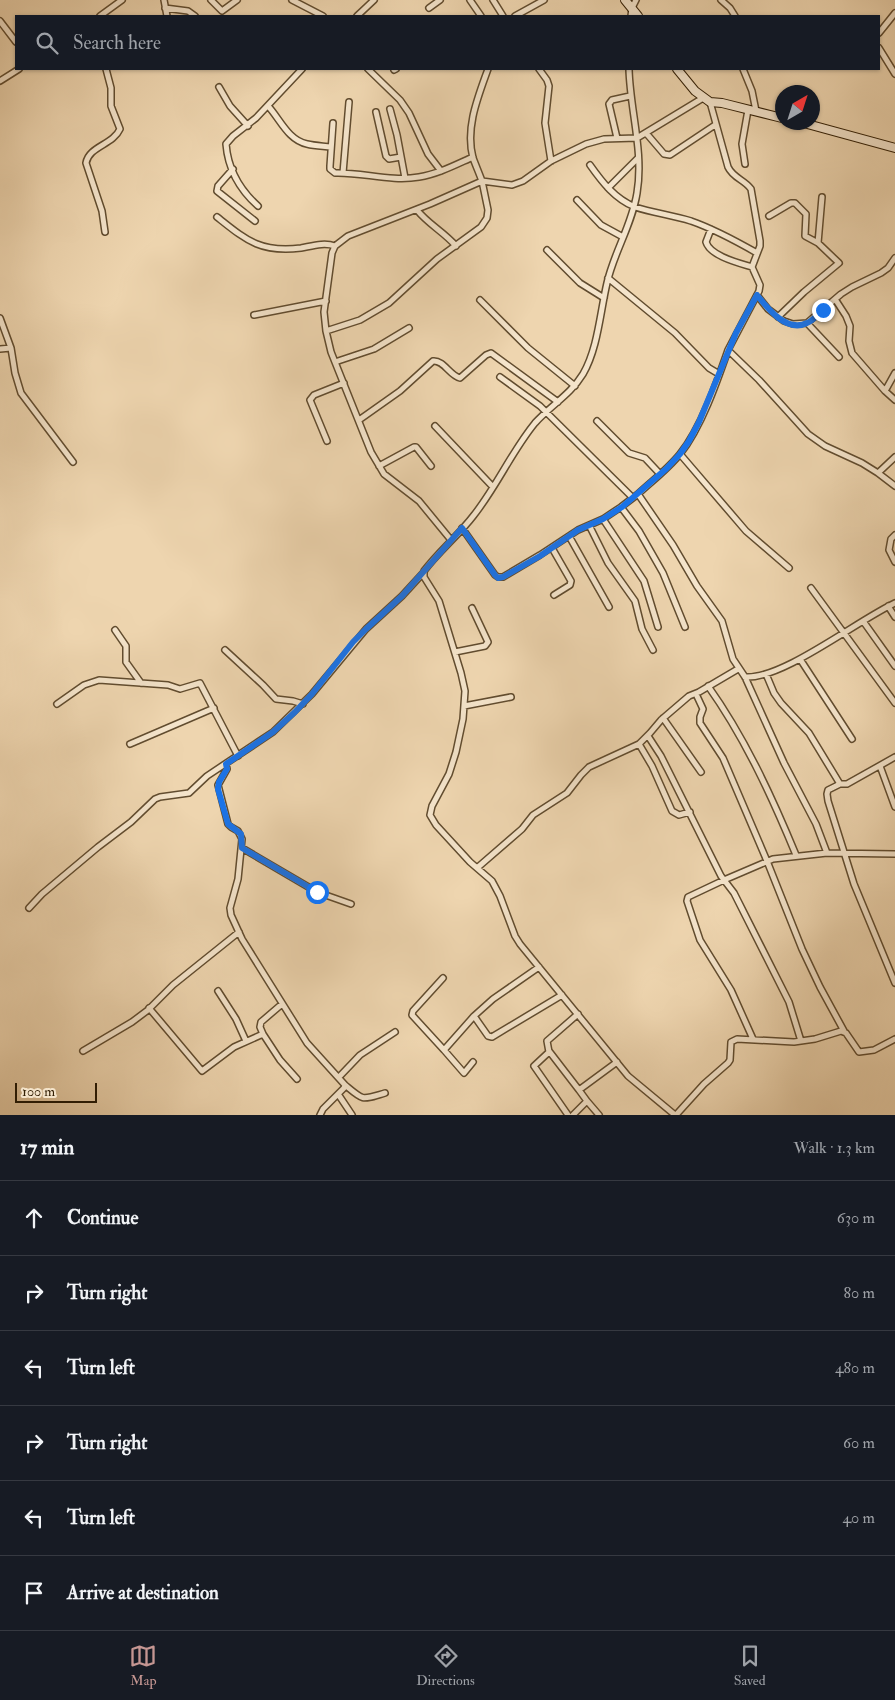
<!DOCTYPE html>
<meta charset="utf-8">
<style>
:root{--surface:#171b24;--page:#20242c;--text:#f1f3f6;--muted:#9ea1a6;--line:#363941;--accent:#c59692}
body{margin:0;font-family:"IM FELL Double Pica",serif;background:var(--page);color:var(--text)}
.compass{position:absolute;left:775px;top:85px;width:45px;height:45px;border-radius:50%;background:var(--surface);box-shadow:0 1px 4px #0004;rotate:39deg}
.scale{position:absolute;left:15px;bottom:12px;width:82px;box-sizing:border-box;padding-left:5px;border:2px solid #321e04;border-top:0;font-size:14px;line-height:18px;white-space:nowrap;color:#321e04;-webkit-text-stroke:4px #f4e4cb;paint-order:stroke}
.stop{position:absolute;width:15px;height:15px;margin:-11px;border:4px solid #1a73e8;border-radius:50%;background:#fff}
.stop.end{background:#1a73e8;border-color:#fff;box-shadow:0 1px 5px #0008}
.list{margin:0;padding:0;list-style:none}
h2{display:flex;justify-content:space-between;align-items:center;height:65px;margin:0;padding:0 20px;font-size:21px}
h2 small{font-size:16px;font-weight:400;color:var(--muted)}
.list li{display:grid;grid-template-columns:32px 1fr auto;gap:15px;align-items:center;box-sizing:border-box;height:75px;padding:0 20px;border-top:1px solid var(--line)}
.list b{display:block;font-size:19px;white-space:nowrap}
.list em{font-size:16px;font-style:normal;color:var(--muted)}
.icon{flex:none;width:28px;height:28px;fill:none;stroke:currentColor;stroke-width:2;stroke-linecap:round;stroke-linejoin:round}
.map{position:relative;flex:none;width:895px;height:1115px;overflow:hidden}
.search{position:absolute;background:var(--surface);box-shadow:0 1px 4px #0004;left:15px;right:15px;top:15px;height:55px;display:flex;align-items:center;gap:12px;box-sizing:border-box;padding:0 18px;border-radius:0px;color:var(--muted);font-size:19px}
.sheet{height:515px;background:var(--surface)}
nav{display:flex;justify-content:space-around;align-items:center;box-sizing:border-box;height:70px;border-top:1px solid var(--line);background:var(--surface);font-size:14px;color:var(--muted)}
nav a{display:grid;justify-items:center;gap:2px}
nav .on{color:var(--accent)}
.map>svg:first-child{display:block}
</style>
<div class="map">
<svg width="895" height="1115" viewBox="0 0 895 1115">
<rect width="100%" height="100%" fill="#eed5af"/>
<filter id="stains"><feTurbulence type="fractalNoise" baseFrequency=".004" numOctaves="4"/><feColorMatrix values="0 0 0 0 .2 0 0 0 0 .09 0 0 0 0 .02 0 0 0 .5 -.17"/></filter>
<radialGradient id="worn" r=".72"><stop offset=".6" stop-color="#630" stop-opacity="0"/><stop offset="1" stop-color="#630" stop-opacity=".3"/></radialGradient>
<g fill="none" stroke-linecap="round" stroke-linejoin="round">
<defs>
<path id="minor" d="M164,0L167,16
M211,0L222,11L237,0
M292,0L323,16
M470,0L481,16
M493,0L503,16
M721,0L730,8L735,16
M165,8L188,11L195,16
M429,8L440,0
M100,16L122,0
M357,16L374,0
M515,16L544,0
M631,16L632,8L636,0
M0,21L16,42
M879,33L895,13
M879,48L895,74
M368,69L400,100L409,113L428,154L441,171
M539,69L547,80L549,86L545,123L551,161
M629,69C630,110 644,152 637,193C632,225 614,252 607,283C600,313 598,348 583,374C571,394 550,406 535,423C512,451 497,486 474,515C459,535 439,551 424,571V577L439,601L461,673L465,691L463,719L456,752L449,774L432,806L430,815L436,825L470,862L492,881L500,896L515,936L520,944L628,1076L675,1115
M743,69L752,91L756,111
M394,70L396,69
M0,81L19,69
M219,87L230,106L248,126
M710,102L728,167C733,178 745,180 751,189L760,241V246L752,267L760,285L759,291L728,350
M268,106C280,119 288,140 307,144C315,146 324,146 331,147
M390,109L397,135L405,178
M376,112L386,156L389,159L401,157
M333,123L330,166V169L335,173C362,172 391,182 419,177C438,174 455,165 473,157
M646,133L664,154L670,155L715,125
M617,138L609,104L612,100L630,96
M745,164L742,144L748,110
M590,165C602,182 615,199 635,207C653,213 672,215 691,221C714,229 736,241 757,253
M233,169L218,186L217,191L255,221
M343,173L349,102
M608,188L638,158
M577,200L601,225L623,237
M258,206C240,190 228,169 226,144L233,136L256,118L302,69
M417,210C428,224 444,232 456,246
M769,216L791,203H795L806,214L805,236L818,243
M217,217C246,240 260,253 301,248C312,246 324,242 335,246
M711,229L706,242C710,256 739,263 752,267
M105,232L102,211L86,163C89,146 113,145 120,129L111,106V88L106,69
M547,250L580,283L604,298
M608,278L675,333L709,368L719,374
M757,295L768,309L784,321L793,324L807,323L841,294L852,287L881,273L888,268L895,258
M835,299L846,316L850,326L849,341L852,353L885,391L895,400
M480,300L528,348L575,386
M254,315L326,301
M778,317L804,292L839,263L818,243L822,197
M0,318L11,348
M807,323L839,357
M326,331L360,320L389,303L437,259L481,227L487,218L488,210L482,181L512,185L523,181L551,161L586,144L604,139L637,138L703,98
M0,349L11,348L15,373L21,393L73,462
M335,362L374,349L409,328
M500,377L540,406L633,498
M885,391L895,373
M359,420L400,391L433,361C444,360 449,375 460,378L486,355L491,353L558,402
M597,421L629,453L645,458L660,474
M435,426L493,487
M327,441L310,400L314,395L344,383
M680,454L746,531L789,568
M379,466L414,447H416L431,466
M878,473L895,486
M621,507L639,531L663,573L685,627
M603,519L644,581L658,627
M589,525L608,563L635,601L642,629L653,650
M462,528L495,575L498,577H503L540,555L578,530L603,519L621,507L638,494
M895,535L891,539L889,550L895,562
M569,536L609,607
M451,540L419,501L384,474L371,452L331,352L326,331L324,312L332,253L335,246L348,236L430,204L482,181C479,173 476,166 473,158C465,128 478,97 488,69
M552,548L571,581L570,585L554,595
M811,588L895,703
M888,606L895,617
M863,621L895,666
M115,630L126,646V662L141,683
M225,650L263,685L276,699L293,701L303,704
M455,652L485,646L488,642L472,608
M800,659L852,739
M766,674L774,693L781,703L809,733L840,784H847L895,757
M745,677C782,680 858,620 895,603
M708,686C745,738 772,797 796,855
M696,694L703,709L700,717V723L723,758L767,861L802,949L820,987L844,1031
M57,704L84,685L99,680L168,685L180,689L200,683L238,756
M464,706L511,697
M663,718L701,772
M648,736L661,756L721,876L734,893L789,1002L801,1041
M130,744L214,708
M639,744L652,766L672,811L679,815L690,812
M226,764L227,769L218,785L228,824L231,827L238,831L242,839L238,879L230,908L231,915L242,939L307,1043L345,1085L344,1088L323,1109L320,1115
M880,766L895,807
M840,784L828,790L827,794L828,801L854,884L895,983
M242,848L317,892L351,904
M827,853L816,824L784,763L745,677L733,659L722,621L697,586L673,545L638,494C652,481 668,469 680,454C701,428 717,382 728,350L759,380L808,434L825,446L862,463L878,473L895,457
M477,868L522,829L533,815L567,793L581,775L589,767L639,744L650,733L661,720L689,696L699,692L738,669
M29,908L42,894L98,847L131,822L155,799L160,797L189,793L207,776L273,732L312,694L366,629L402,596L424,572
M443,978L413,1011L412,1015L444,1050L474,1016L493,999L539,967
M218,991L236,1019L246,1041
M149,1008L202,1071L234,1047L263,1034L260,1027L261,1022L282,1004
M474,1016L488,1036L492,1037L562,995
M263,1034L280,1060L297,1079
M753,1039L731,990L700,940L687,901L688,897L724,880L773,859L827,853L895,854
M444,1050L464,1073L473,1062
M83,1051L132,1022L148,1010L173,985L239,932
M549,1051L579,1090
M339,1077L360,1055L395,1032
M345,1085C364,1101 361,1100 385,1093
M338,1094L352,1115
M587,1101L599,1115
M568,1115L534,1066L549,1052L547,1041L578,1014
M573,1115L587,1101L579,1090L617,1062
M676,1115L704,1084L728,1063L730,1060L731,1042L737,1039L794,1042L815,1039L841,1031L846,1033L859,1052L874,1050L895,1039"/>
<path id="secondary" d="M625,0L638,16
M677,69L695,91L710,102L722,103L782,118
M800,122L895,148"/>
</defs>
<use href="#minor" stroke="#614c2f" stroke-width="8"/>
<use href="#secondary" stroke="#321e04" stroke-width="10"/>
<use href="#minor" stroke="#f4e4cb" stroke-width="5"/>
<use href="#secondary" stroke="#f4e4cb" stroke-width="8"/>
</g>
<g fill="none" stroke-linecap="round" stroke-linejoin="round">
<path stroke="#1a73e8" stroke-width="6" d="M317,892L242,848L241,834L228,824L218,789L219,782L227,769L226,764L273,732L295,712L312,694L353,642L366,629L402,596L462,528L495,575L498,578L503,577L540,556L578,530L603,519L622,507L666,469L680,454L689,441L699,422L736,333L757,295C768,309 787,333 807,323C813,321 818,314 823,310"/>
</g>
<rect width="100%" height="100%" filter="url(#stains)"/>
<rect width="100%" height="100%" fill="url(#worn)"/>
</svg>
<svg class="compass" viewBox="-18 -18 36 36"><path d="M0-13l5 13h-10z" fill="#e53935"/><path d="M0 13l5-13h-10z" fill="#9ea1a6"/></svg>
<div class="scale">100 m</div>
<div class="stop" style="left:317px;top:892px"></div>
<div class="stop end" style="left:823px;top:310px"></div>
<div class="search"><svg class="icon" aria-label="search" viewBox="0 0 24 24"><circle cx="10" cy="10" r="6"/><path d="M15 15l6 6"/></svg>Search here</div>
</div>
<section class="sheet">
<h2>17 min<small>Walk · 1.3 km</small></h2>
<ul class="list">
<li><svg class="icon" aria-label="ahead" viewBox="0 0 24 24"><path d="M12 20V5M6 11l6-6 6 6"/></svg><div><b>Continue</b></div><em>630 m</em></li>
<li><svg class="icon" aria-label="right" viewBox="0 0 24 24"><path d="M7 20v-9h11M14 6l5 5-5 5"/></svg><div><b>Turn right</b></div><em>80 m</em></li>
<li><svg class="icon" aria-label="left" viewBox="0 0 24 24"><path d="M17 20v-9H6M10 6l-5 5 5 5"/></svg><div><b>Turn left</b></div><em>480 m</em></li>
<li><svg class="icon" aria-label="right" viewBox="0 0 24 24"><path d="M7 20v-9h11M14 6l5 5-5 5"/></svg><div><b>Turn right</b></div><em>60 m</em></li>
<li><svg class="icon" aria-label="left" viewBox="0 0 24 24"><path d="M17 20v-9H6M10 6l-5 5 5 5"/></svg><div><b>Turn left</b></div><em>40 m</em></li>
<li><svg class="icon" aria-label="arrive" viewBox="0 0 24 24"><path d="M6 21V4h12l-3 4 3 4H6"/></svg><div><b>Arrive at destination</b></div></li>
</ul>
</section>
<nav>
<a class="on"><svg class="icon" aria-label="map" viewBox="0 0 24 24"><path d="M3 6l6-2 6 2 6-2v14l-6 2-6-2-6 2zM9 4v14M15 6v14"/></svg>Map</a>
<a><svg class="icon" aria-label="directions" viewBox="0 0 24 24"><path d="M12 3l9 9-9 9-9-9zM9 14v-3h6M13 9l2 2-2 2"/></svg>Directions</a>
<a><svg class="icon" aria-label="saved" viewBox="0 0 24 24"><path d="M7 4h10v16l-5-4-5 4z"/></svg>Saved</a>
</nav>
